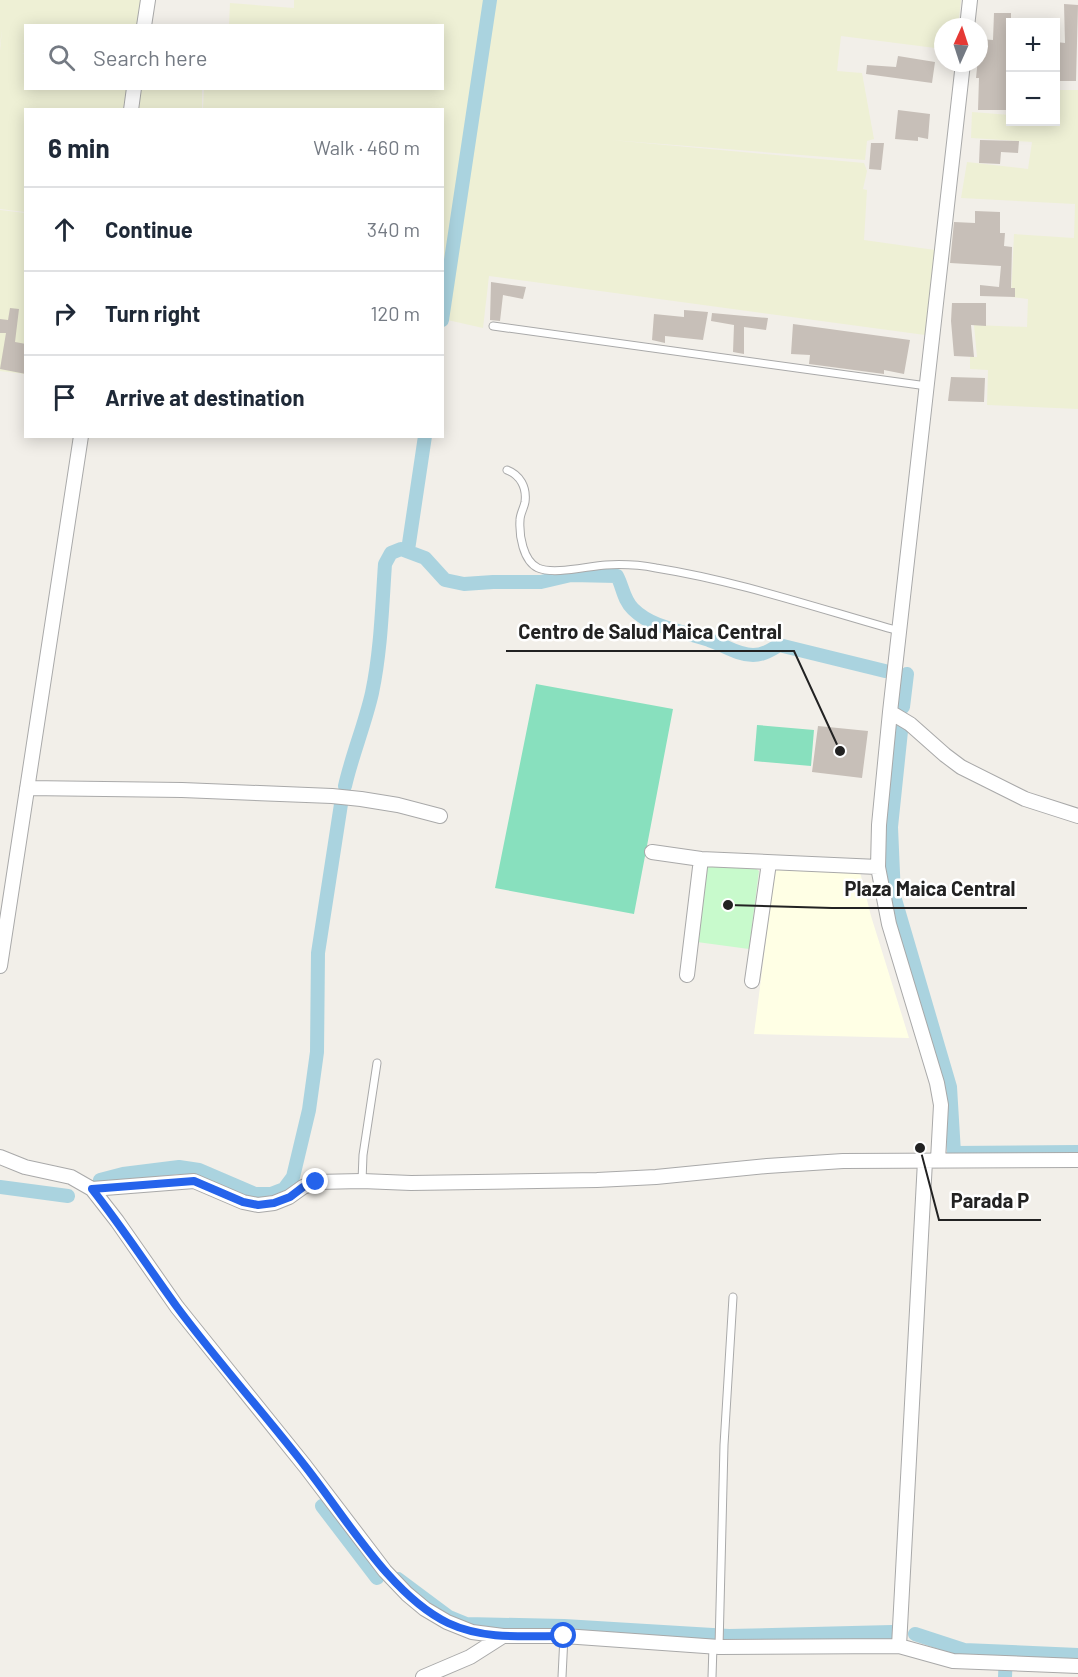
<!DOCTYPE html>
<meta charset="utf-8">
<style>
:root{--surface:#fff;--page:#f2f2f3;--text:#1f2937;--muted:#747a83;--line:#e0e1e3}
body{margin:0;font-family:Barlow,sans-serif;background:var(--page);color:var(--text)}
.controls{position:absolute;right:18px;top:18px;display:grid;overflow:hidden;border-radius:0px;box-shadow:0 3px 15px #0003}
.controls button{width:54px;height:54px;display:grid;place-items:center;padding:0;border:0;border-bottom:2px solid var(--line);background:var(--surface);color:var(--text);font:30px sans-serif}
.compass{position:absolute;left:934px;top:18px;width:54px;height:54px;border-radius:50%;background:var(--surface);box-shadow:0 3px 15px #0003;rotate:3deg}
.stop{position:absolute;width:18px;height:18px;margin:-14px;border:4px solid #2563eb;border-radius:50%;background:#fff}
.stop.end{background:#2563eb;border-color:#fff;box-shadow:0 2px 6px #0008}
.list{margin:0;padding:0;list-style:none}
h2{display:flex;justify-content:space-between;align-items:center;height:78px;margin:0;padding:0 24px;font-size:26px}
h2 small{font-size:20px;font-weight:400;color:var(--muted)}
.list li{display:grid;grid-template-columns:39px 1fr auto;gap:18px;align-items:center;box-sizing:border-box;height:84px;padding:0 24px;border-top:2px solid var(--line)}
.list b{display:block;font-size:22px;white-space:nowrap}
.list em{font-size:20px;font-style:normal;color:var(--muted)}
.icon{flex:none;width:33px;height:33px;fill:none;stroke:currentColor;stroke-width:2;stroke-linecap:round;stroke-linejoin:round}
.map{position:relative;flex:none;width:1078px;height:1677px;overflow:hidden}
.search{position:absolute;background:var(--surface);box-shadow:0 3px 15px #0003;left:24px;top:24px;width:420px;height:66px;display:flex;align-items:center;gap:15px;box-sizing:border-box;padding:0 21px;border-radius:0px;color:var(--muted);font-size:22px}
.panel{position:absolute;background:var(--surface);box-shadow:0 3px 15px #0003;left:24px;top:108px;width:420px;height:330px;border-radius:0px}
.map>svg:first-child{display:block}
</style>
<div class="map">
<svg width="1078" height="1677" viewBox="0 0 1078 1677">
<rect width="100%" height="100%" fill="#f2efe9"/>
<path fill="#ffffe5" d="M775,869L860,872L871,916L909,1038L754,1034Z"/>
<path fill="#eef0d5" d="M0,0H142L138,24H134V25L26,26L25,53H22L25,54L26,88L127,89L123,109L26,110L25,212L0,209V51L2,29L0,45Z
M294,0H961L958,27H943V49L841,36L837,71L862,73L874,139L867,141L865,160L611,140L864,163L867,171L863,189L867,190L864,240L935,250L925,335L489,276L483,328L443,319L442,110L203,109L204,89L442,88V26L229,25L230,3L294,8Z
M139,89H202V109L136,110Z
M1056,90H1078V409L987,405L988,370L970,369V357H977L974,325L1027,327L1028,299L1011,297L1014,234L1074,238L1075,204L961,198L967,162L1028,169L1032,142L971,138L972,112L1010,115V122H1056Z
M0,210L25,213V374L0,371Z"/>
<path fill="#c8facc" d="M707,866L755,868L759,871L749,949L697,942Z"/>
<path fill="#88e0be" d="M536,684L673,709L634,914L495,888Z
M757,725L814,730L811,766L754,761Z"/>
<g fill="none" stroke-linecap="round" stroke-linejoin="round">
<path stroke="#aad3df" stroke-width="14" d="M442,320L490,0
M408,550L425,436
M903,707L907,674
M901,731L891,827L894,896L950,1087L954,1153L1078,1152
M345,786C352,755 365,724 372,693C381,650 382,607 385,564L391,553L401,549L425,558L445,580L464,584L493,582H541L571,575L617,576C623,587 623,599 633,609C653,629 684,631 709,640C724,645 738,655 753,655C763,655 771,650 779,645L885,671
M100,1180L123,1174L179,1167L199,1170L255,1194H271L284,1189L293,1177L309,1110L317,1052L318,953L341,804
M0,1187L68,1196
M322,1506L377,1578
M398,1579L449,1617L466,1624L564,1626L729,1636L892,1632
M915,1634L964,1650L1078,1655
M1005,1677L1006,1654"/>
</g>
<path fill="#c7bfb8" d="M1064,4L1078,5L1076,81H1056V42L1065,43Z
M994,13H1011V110H978L979,78H976L980,39L993,40Z
M898,56L935,62L932,83L866,74L867,65L896,67Z
M898,110L930,114L928,139L918,137V141L895,139Z
M980,140L1019,141L1018,153L1001,152L1000,164L979,163Z
M871,143H884L881,170L869,169Z
M975,211L1000,212V233H1005L1004,246L1012,247L1011,288H1015V297L980,296V285L999,287L1001,266L950,263L954,222L975,223Z
M491,282L526,287L523,299L503,295L500,321L490,320Z
M952,303H986V326L971,325L974,357L954,356L951,321Z
M10,308L19,309L15,342L26,344V374L0,369L6,333H0V319L8,320Z
M684,310L708,312L703,340L665,336V343L652,340L654,314L684,317Z
M712,313L768,318L766,330L744,327V354L733,352L734,325L711,321Z
M793,324L910,340L904,374L884,370V374L809,364L810,355L791,354Z
M951,377L985,378L984,402L948,401Z
M818,726L868,731L862,778L812,772Z"/>
<g fill="none" stroke-linecap="round" stroke-linejoin="round">
<defs>
<path id="lane" d="M493,326L927,386
M507,470C520,475 527,487 525,502C524,508 520,514 520,520C519,535 523,561 538,568C554,575 588,566 606,565C623,564 640,565 656,568C738,581 820,609 899,631
M362,1181L363,1155L377,1063
M719,1647L724,1445L733,1297
M562,1677L564,1636
M712,1677L713,1646"/>
<path id="street" d="M144,26L148,0
M967,27L970,0
M131,110L134,88
M890,712L910,724L945,755L961,767L1025,799L1078,816
M27,788L182,790L332,796L361,799L398,805L440,816
M652,852L701,859L878,867
M0,966L81,436
M687,975L701,859
M752,981L769,863
M0,1157L25,1167L71,1177L92,1189L117,1221L177,1307L305,1466L385,1571L407,1594L425,1609L447,1622L472,1632L503,1636H564L719,1647L899,1646L953,1661L1078,1666
M938,1160L941,1105L937,1083L889,924L878,867L879,825L890,712L963,63
M92,1189L194,1181L243,1202L258,1205L274,1203L289,1197L303,1187L316,1182L362,1181L411,1183L597,1180L656,1177L767,1166L843,1161L1078,1160
M899,1646L925,1161
M423,1677L470,1657L503,1636"/>
</defs>
<use href="#lane" stroke="#a9a9a9" stroke-width="9"/>
<use href="#street" stroke="#a9a9a9" stroke-width="16"/>
<use href="#lane" stroke="#fff" stroke-width="7"/>
<use href="#street" stroke="#fff" stroke-width="14"/>
</g>
<g fill="none" stroke-linecap="round" stroke-linejoin="round">
<path stroke="#2563eb" stroke-width="8" d="M316,1182L303,1187L290,1197L274,1203L258,1205L243,1202L194,1181L92,1189C122,1227 148,1267 177,1307C217,1361 263,1412 305,1466C344,1515 391,1596 448,1623C484,1640 525,1636 564,1636"/>
</g>
<path fill="none" stroke="#222" stroke-width="2" d="M840 751L794 651H506M728 905L832 908H1027M920 1148L939 1220H1041"/>
<g fill="#222" stroke="#fff" stroke-width="2">
<circle cx="840" cy="751" r="6"/>
<circle cx="728" cy="905" r="6"/>
<circle cx="920" cy="1148" r="6"/>
</g>
<g font-size="20" text-anchor="middle" font-weight="bold" fill="#222" stroke="#fff" stroke-width="5" stroke-linejoin="round" paint-order="stroke">
<text x="650" y="639">Centro de Salud Maica Central</text>
<text x="930" y="896">Plaza Maica Central</text>
<text x="990" y="1208">Parada P</text>
</g>
</svg>
<div class="controls">
<button>+</button>
<button>−</button>
</div>
<svg class="compass" viewBox="-18 -18 36 36"><path d="M0-13l5 13h-10z" fill="#e53935"/><path d="M0 13l5-13h-10z" fill="#747a83"/></svg>
<div class="stop" style="left:564px;top:1636px"></div>
<div class="stop end" style="left:316px;top:1182px"></div>
<div class="search"><svg class="icon" aria-label="search" viewBox="0 0 24 24"><circle cx="10" cy="10" r="6"/><path d="M15 15l6 6"/></svg>Search here</div>
<section class="panel">
<h2>6 min<small>Walk · 460 m</small></h2>
<ul class="list">
<li><svg class="icon" aria-label="ahead" viewBox="0 0 24 24"><path d="M12 20V5M6 11l6-6 6 6"/></svg><div><b>Continue</b></div><em>340 m</em></li>
<li><svg class="icon" aria-label="right" viewBox="0 0 24 24"><path d="M7 20v-9h11M14 6l5 5-5 5"/></svg><div><b>Turn right</b></div><em>120 m</em></li>
<li><svg class="icon" aria-label="arrive" viewBox="0 0 24 24"><path d="M6 21V4h12l-3 4 3 4H6"/></svg><div><b>Arrive at destination</b></div></li>
</ul>
</section>
</div>
